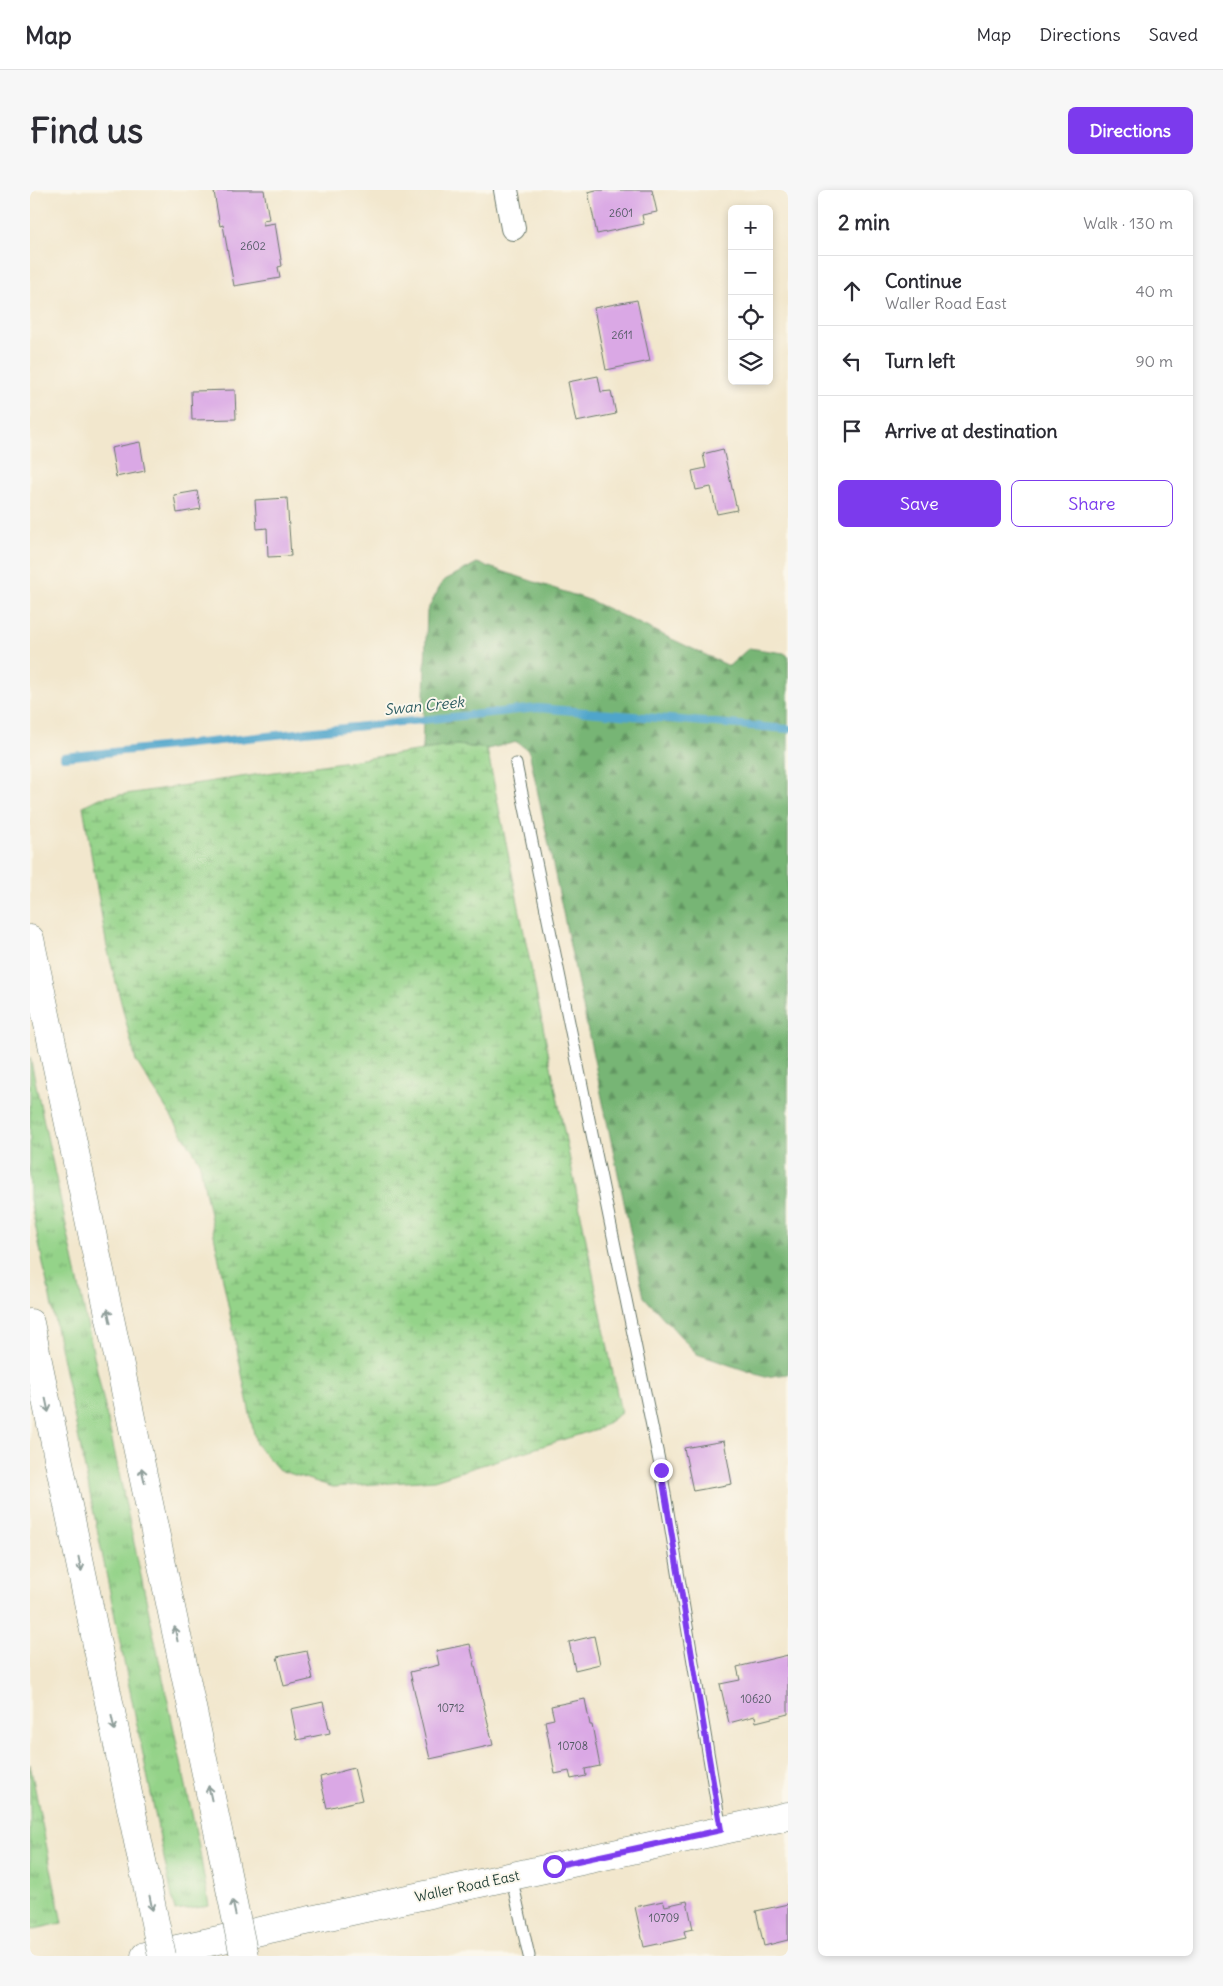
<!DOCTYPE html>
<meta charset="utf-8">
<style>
:root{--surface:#fff;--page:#f7f7f7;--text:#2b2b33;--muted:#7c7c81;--line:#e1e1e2;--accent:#7c3aed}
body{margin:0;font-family:Delius,sans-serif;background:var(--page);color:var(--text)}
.controls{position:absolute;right:15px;top:15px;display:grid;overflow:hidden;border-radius:8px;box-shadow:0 2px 8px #0003}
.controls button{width:45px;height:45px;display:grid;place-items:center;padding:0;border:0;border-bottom:1px solid var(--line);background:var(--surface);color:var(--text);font:25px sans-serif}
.stop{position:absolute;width:15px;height:15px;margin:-11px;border:4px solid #7c3aed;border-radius:50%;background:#fff}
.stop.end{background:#7c3aed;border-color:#fff;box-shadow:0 1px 5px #0008}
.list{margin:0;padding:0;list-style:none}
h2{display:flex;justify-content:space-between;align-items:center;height:65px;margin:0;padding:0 20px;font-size:21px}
h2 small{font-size:16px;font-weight:400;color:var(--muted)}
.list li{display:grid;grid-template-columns:32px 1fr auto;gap:15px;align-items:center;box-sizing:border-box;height:70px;padding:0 20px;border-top:1px solid var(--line)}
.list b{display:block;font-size:19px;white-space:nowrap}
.list p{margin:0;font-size:16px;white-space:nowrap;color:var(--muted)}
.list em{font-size:16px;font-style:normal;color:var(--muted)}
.actions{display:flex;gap:10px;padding:15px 20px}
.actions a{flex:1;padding:11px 0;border:1px solid var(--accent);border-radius:8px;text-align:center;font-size:18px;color:var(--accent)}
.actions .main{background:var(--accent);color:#fff}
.icon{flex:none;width:28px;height:28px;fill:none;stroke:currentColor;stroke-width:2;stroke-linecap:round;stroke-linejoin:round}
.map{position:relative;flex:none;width:758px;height:1766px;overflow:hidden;border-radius:8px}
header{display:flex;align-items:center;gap:30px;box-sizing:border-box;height:70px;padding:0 25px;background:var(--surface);border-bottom:1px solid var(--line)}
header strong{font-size:24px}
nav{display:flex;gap:28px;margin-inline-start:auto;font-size:18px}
.intro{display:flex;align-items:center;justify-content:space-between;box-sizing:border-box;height:120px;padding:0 30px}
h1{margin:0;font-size:35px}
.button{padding:12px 22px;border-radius:8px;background:var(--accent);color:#fff;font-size:18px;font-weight:700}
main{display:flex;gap:30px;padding:0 30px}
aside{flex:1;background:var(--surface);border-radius:8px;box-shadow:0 2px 8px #0003}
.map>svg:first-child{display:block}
</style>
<header>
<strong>Map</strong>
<nav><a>Map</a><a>Directions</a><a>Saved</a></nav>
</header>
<div class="intro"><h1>Find us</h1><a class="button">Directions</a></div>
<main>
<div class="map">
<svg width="758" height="1766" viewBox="0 0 758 1766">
<defs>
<pattern id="grass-tufts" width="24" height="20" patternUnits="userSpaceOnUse" patternTransform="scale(1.25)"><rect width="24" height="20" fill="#94d389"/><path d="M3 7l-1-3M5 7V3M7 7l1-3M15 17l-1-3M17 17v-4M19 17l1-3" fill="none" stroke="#78ac71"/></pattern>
<pattern id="forest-firs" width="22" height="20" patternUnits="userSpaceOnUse" patternTransform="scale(1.25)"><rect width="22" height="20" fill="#77b575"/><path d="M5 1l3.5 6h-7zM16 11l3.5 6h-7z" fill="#619461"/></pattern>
<pattern id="wetland-marsh" width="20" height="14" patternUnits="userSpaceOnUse" patternTransform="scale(1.25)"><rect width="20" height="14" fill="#94d389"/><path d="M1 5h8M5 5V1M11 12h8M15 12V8" fill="none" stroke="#78ac71"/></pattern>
</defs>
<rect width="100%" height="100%" fill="#fbf7ec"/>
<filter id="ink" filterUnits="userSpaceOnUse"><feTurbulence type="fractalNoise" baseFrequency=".02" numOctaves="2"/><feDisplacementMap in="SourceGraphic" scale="10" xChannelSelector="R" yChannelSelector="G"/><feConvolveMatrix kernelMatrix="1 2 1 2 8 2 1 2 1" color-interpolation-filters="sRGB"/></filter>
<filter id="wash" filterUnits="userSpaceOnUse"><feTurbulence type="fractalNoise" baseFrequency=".0096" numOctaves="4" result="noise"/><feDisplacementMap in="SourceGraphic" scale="20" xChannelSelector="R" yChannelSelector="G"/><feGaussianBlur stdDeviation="1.12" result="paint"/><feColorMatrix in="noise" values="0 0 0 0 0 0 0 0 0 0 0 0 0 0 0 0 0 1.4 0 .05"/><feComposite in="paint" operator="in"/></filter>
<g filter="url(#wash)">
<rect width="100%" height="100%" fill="#f2e7cd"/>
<path fill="url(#grass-tufts)" stroke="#5a885e" d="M0,867L168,1652L179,1716L145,1721L132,1658L0,1009Z
M0,1574L32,1733L0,1740Z"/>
<path fill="url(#forest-firs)" stroke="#4b7954" d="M447,373L559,410L699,476L719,458L754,463L758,466V1184L735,1187L667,1164L614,1107L499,561L487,552L457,559L427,555L392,560L397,421L413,391Z"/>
<path fill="url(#wetland-marsh)" stroke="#5a885e" d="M427,555L457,559L591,1223L570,1238L404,1290L303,1297L249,1280L226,1254L169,970L106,871L77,757L53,616L69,608Z"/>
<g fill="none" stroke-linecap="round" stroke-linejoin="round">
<path stroke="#4fa5cb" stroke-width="8" d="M34,567L508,518L758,539"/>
</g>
<g id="blocks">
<path fill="#daa8e5" d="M192,0H234L239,29L233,30V35L245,33L252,76L248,77L250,88L204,96L193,35L190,36L184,2Z
M566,0H622L627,22L612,25L614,34L567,44L558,2Z
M607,110L620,171L576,180L564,118Z
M568,186L571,202L581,201L586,224L546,232L538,192Z
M205,200L206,229L162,230L161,201Z
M110,252L115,281L86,287L81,258Z
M693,259L707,320L687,324L681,297L666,300L662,281L676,278L673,264Z
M167,301L171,319L147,323L144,305Z
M257,308L261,366L238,367L237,338L227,339L225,310Z
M694,1251L702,1294L663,1301L654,1258Z
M564,1446L570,1474L545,1480L539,1452Z
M440,1454L463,1555L400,1569L380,1482L409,1475L406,1461Z
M277,1461L283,1489L254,1496L247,1467Z
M758,1465V1524L726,1532L725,1526L699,1533L690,1494L710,1490L707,1477Z
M555,1509L560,1535H562L570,1576L555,1579L556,1586L541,1589L539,1581L525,1584L515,1531L524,1529L521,1516Z
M293,1512L300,1543L267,1550L261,1519Z
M324,1578L332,1610L297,1618L290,1587Z
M633,1711L635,1716L657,1711L663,1739L654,1741L656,1748L614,1757L605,1717Z
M758,1714V1750L734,1756L726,1721Z"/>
</g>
</g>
<g filter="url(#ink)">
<use href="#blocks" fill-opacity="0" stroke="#69786a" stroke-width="1"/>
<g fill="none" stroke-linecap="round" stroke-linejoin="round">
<defs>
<path id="service" d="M486,574L631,1280L691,1640
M481,1686L499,1766"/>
<path id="minor" d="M476,0L483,38"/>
<path id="tertiary" d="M115,1766L758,1626"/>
<path id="motorway" d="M0,749L190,1650
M0,1133L111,1666"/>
</defs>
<use href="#service" stroke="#69786a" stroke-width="13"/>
<use href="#minor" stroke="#69786a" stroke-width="26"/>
<use href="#tertiary" stroke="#69786a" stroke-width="29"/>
<use href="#motorway" stroke="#69786a" stroke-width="29"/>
<use href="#service" stroke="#fff" stroke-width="11"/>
<use href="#minor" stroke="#fff" stroke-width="24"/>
<use href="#tertiary" stroke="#fff" stroke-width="28"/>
<use href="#motorway" stroke="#fff" stroke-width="28"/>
<defs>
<path id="motorway-bridge" d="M190,1650L214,1766
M111,1666L132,1766"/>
</defs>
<use href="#motorway-bridge" stroke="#69786a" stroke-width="29" stroke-linecap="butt"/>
<use href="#motorway-bridge" stroke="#fff" stroke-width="28"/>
</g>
<defs><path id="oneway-shaft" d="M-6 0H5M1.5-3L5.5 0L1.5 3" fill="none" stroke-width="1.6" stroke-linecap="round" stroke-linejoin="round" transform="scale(1.25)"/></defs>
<g stroke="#8f9e9a">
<use href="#oneway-shaft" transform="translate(79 1126) rotate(-102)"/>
<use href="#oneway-shaft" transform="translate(17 1215) rotate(78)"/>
<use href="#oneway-shaft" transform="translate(113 1285) rotate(-102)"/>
<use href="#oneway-shaft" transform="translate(50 1374) rotate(78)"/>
<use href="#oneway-shaft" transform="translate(146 1444) rotate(-102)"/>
<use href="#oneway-shaft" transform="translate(83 1533) rotate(78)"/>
<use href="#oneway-shaft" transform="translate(180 1603) rotate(-102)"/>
<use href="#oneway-shaft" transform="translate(121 1713) rotate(78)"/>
<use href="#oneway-shaft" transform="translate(204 1718) rotate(-102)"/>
</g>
</g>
<g fill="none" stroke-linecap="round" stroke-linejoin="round" filter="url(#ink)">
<path stroke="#7c3aed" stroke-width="6" d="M524,1676L691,1640L631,1280"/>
</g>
<g text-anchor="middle" stroke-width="4" stroke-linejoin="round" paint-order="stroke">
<g font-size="11" fill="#4e5860">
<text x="591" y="27">2601</text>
<text x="223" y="60">2602</text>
<text x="592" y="149">2611</text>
<text x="726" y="1513">10620</text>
<text x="421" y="1522">10712</text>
<text x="543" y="1560">10708</text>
<text x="634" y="1732">10709</text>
</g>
<g font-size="14" fill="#1f3d34" stroke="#fbf7ec">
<text transform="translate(437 1696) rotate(-12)" y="5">Waller Road East</text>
</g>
<g font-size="15" font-style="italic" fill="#2d5c61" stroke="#fbf7ec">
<text transform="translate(394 516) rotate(-6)" y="5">Swan Creek</text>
</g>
</g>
</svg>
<div class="controls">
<button>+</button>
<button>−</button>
<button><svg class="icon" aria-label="locate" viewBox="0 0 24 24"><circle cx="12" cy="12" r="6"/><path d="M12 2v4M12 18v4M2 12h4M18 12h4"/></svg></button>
<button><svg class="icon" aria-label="layers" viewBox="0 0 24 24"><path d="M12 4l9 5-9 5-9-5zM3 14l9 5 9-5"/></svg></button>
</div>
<div class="stop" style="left:524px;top:1676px"></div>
<div class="stop end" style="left:631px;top:1280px"></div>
</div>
<aside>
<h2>2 min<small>Walk · 130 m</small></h2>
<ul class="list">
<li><svg class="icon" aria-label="ahead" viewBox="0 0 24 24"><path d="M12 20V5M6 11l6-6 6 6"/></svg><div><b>Continue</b><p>Waller Road East</p></div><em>40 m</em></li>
<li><svg class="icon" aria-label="left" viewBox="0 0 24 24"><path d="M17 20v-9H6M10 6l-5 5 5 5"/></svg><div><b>Turn left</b></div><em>90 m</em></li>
<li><svg class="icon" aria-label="arrive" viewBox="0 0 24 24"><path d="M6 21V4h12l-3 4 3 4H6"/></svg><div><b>Arrive at destination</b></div></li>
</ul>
<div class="actions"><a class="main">Save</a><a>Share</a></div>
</aside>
</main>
